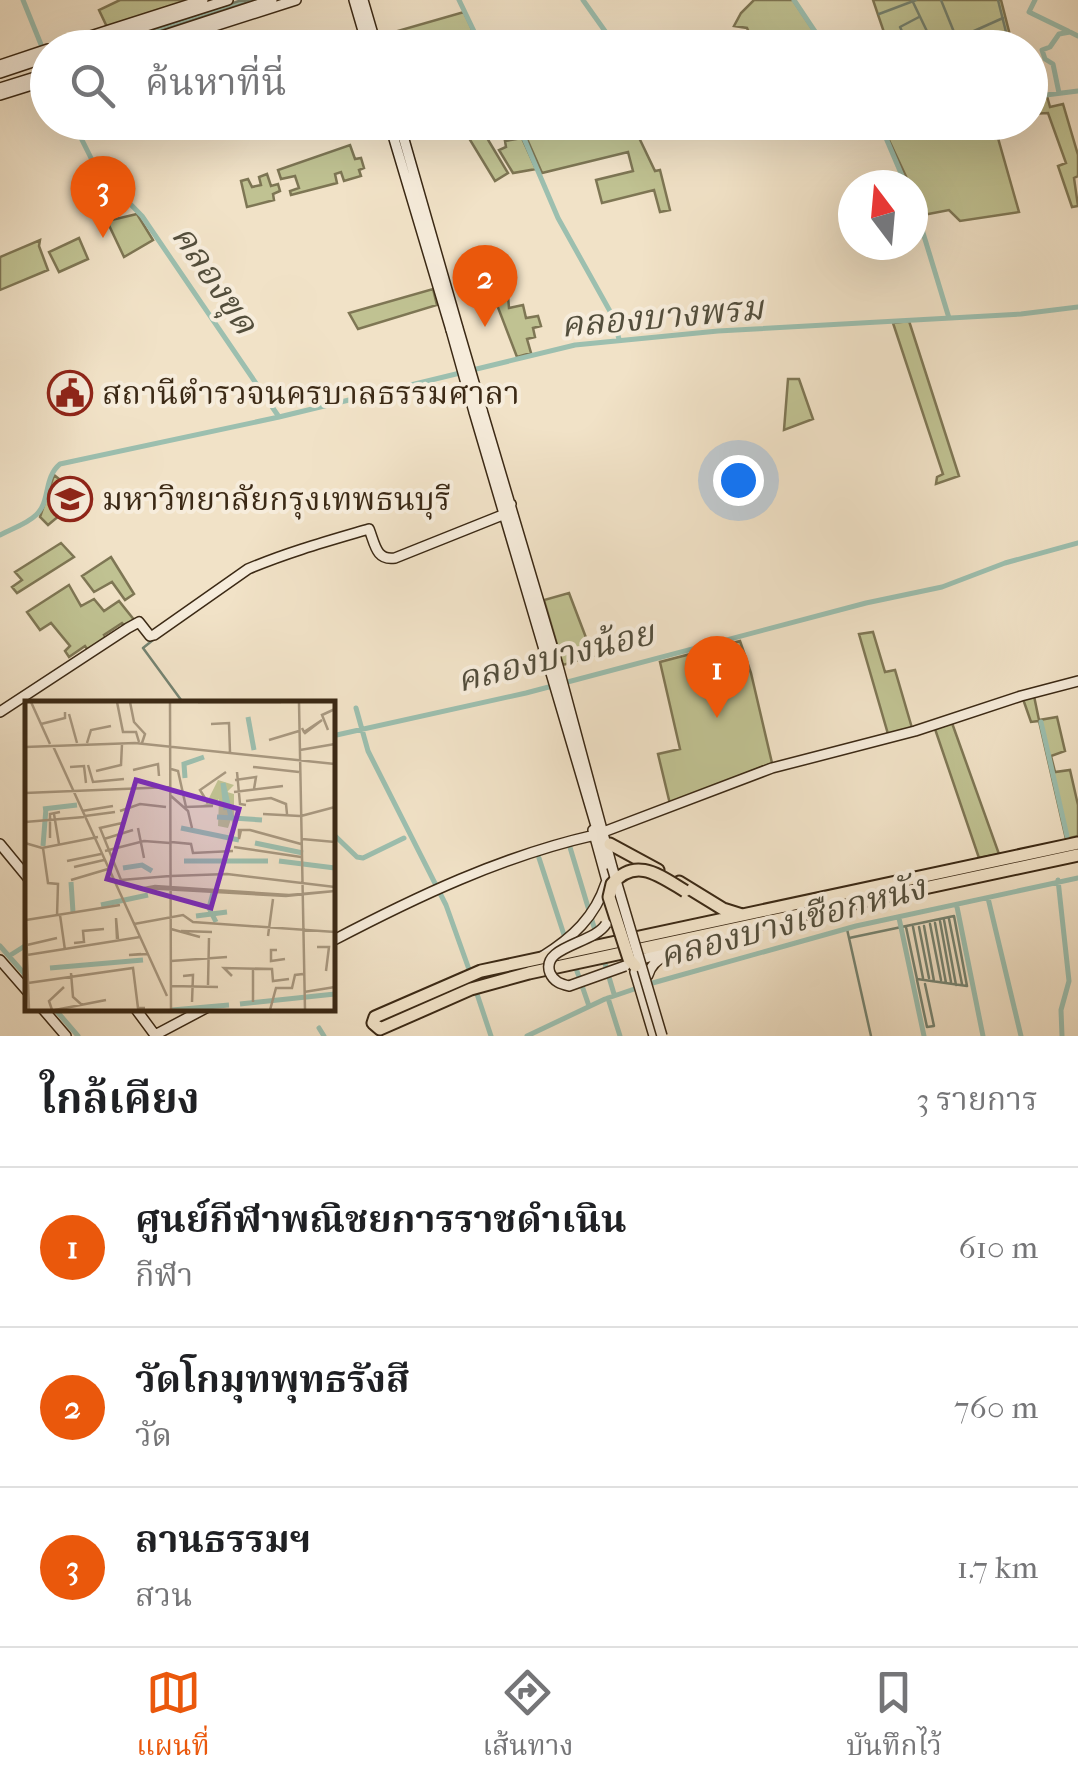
<!DOCTYPE html>
<html lang="th">
<meta charset="utf-8">
<style>
:root{--surface:#fff;--page:#f2f2f2;--text:#202124;--muted:#757577;--line:#e0e0e0;--accent:#ea580c}
body{margin:0;font-family:"IM FELL French Canon","Noto Serif Thai",serif;background:var(--page);color:var(--text)}
.compass{position:absolute;left:838px;top:170px;width:90px;height:90px;border-radius:50%;background:var(--surface);box-shadow:0 10px 40px #0002;rotate:344deg}
.you{position:absolute;left:738px;top:480px;width:35px;height:35px;margin:-25px;border:8px solid #fff;border-radius:50%;background:#1a73e8;box-shadow:0 0 0 15px #1a73e833}
.badge{display:grid;place-items:center;width:65px;height:65px;border-radius:50%;background:var(--accent);color:#fff;font-size:32px;font-weight:700}
.pin{position:absolute;translate:-50% -82px;filter:drop-shadow(0 2px 5px #0008)}
.pin::after{content:'';position:absolute;top:52px;width:35px;height:30px;background:inherit;clip-path:polygon(0 0,100% 0,50% 100%)}
.list{margin:0;padding:0;list-style:none}
h2{display:flex;justify-content:space-between;align-items:center;height:130px;margin:0;padding:0 40px;font-size:42px}
h2 small{font-size:32px;font-weight:400;color:var(--muted)}
.list li{display:grid;grid-template-columns:65px 1fr auto;gap:30px;align-items:center;box-sizing:border-box;height:160px;padding:0 40px;border-top:2px solid var(--line)}
.list b{display:block;font-size:38px;white-space:nowrap}
.list p{margin:0;font-size:32px;white-space:nowrap;color:var(--muted)}
.list em{font-size:32px;font-style:normal;color:var(--muted)}
.icon{flex:none;width:55px;height:55px;fill:none;stroke:currentColor;stroke-width:2;stroke-linecap:round;stroke-linejoin:round}
.map{position:relative;flex:none;width:1078px;height:1036px;overflow:hidden}
.search{position:absolute;background:var(--surface);box-shadow:0 10px 40px #0002;left:30px;right:30px;top:30px;height:110px;display:flex;align-items:center;gap:25px;box-sizing:border-box;padding:0 35px;border-radius:55px;color:var(--muted);font-size:38px}
.sheet{height:610px;background:var(--surface)}
nav{display:flex;justify-content:space-around;align-items:center;box-sizing:border-box;height:140px;border-top:2px solid var(--line);background:var(--surface);font-size:28px;color:var(--muted)}
nav a{display:grid;justify-items:center;gap:5px}
nav .on{color:var(--accent)}
.map>svg:first-child{display:block}
</style>
<div class="map">
<svg width="1078" height="1036" viewBox="0 0 1078 1036">
<rect width="100%" height="100%" fill="#f1e2c7"/>
<filter id="stains"><feTurbulence type="fractalNoise" baseFrequency=".002" numOctaves="4"/><feColorMatrix values="0 0 0 0 .2 0 0 0 0 .09 0 0 0 0 .02 0 0 0 .5 -.17"/></filter>
<radialGradient id="worn" r=".72"><stop offset=".6" stop-color="#630" stop-opacity="0"/><stop offset="1" stop-color="#630" stop-opacity=".3"/></radialGradient>
<path fill="#c0c292" stroke="#7e7654" stroke-width="2.5" d="M120,0H190L107,27L99,10Z
M754,0H793L813,30L780,47H736L752,40L747,28L734,26L741,13Z
M873,0H1001L1013,47H889Z
M464,12L476,38L460,47L454,38L440,47L435,43L422,47H384L380,36Z
M1047,96L1050,107L1063,104L1078,155V176L1074,178L1078,206L1072,207L1058,166L1066,163L1048,113L1031,114V98Z
M604,122L632,123L655,171L660,170L670,210L660,212L654,190L602,203L596,180L633,171L628,152L542,173L527,139Z
M921,122L1020,123L996,131L1019,212L960,221L949,210L923,215L913,185H910L887,136Z
M478,123L508,173L495,181L464,130Z
M522,138L536,169L513,173L499,150L506,147L505,141Z
M350,145L355,159L361,158L364,168L359,170L361,176L344,181L341,172L335,174L337,183L291,195L290,191L299,188L295,176L281,179L278,170Z
M93,168L101,180L124,199L101,210L82,172Z
M267,174L271,186L278,184L280,191L273,194L274,200L247,207L241,181L248,179L252,187L261,185L259,177Z
M137,214L153,240L124,257L107,221Z
M79,238L88,259L59,272L49,252Z
M40,240L39,246L48,270L0,290V257Z
M433,289L437,305L358,329L349,313Z
M508,296L509,308L523,305L526,318L538,316L541,326L533,328L535,337L527,339L531,353L517,357L494,297Z
M909,321L959,476L936,484L937,477L943,474L893,323Z
M788,379H799L813,419L784,430Z
M54,475L77,493L78,500L48,525L40,517Z
M61,543L74,557L17,593L12,587L22,580L15,572Z
M111,557L134,594L125,600L112,582L94,592L82,576Z
M69,585L81,606L94,599L104,611L119,601L135,621L126,627L122,623L104,635L107,640L89,652L85,646L69,657L65,651L70,646L51,623L40,630L27,612Z
M569,593L593,656L563,665L544,600Z
M873,632L885,672L895,670L912,728L888,734L859,634Z
M740,641L751,673L772,763L670,804L658,754L680,749L660,662Z
M1034,696L1039,720L1057,717L1065,751L1051,756L1055,772L1070,770L1078,805V836L1066,839L1039,721L1031,722L1023,699Z
M952,723L999,854L979,858L935,729Z"/>
<path fill="#9cbfaf" stroke="#758371" stroke-width="2.5" d="M255,0L112,47L94,48L239,1Z"/>
<g fill="none" stroke-linecap="round" stroke-linejoin="round">
<path stroke="#758371" stroke-width="2.5" d="M912,0L935,48
M941,0L956,37
M998,0L1010,48
M879,14L916,0
M910,48L900,27L919,17
M936,48L1003,18
M338,138L355,133L352,122
M153,640L143,648L184,704
M949,919L962,984
M944,920L956,985
M940,921L951,982
M935,923L946,983
M930,924L941,980
M924,926L934,981
M913,927L923,978
M919,927L929,978
M847,929L871,1036
M669,937L922,883
M849,938L954,916L967,986L917,979L906,927
M917,980L927,1027L934,1026L925,984"/>
<path stroke="#9cbfaf" stroke-width="5" d="M23,0L42,47
M459,0L482,48
M583,0L617,48
M794,0L826,48
M1035,0L1029,12L1068,31
M1059,93L1053,64L1045,59L1042,50L1050,47L1059,34L1070,32L1078,36
M1030,97L1078,91
M73,122L97,170L142,216L279,417
M517,122L558,218L611,313L619,339
M670,122L678,135L699,122
M876,122L886,138L906,185
M886,138L916,122
M913,200L949,318
M0,535C11,529 27,524 36,515C51,501 43,478 60,464L279,417L575,345L718,331L1021,314L1078,307
M356,708L368,751L446,905L471,975
M1041,722L1067,836
M332,736L526,693L866,603L942,587L1005,563L1078,543
M332,833L357,857L363,858L404,838
M569,844L600,947
M539,858L566,941
M1007,864L1078,849
M1058,880L1069,981L1061,1010L1062,1036
M988,898L1021,1036
M957,907L983,1036
M899,918L924,1036
M0,946L28,978
M570,951L589,1006
M9,956L28,944
M603,957L614,994
M476,991L491,1036
M608,998L620,1036
M54,1008L78,1036
M319,1028L324,1036
M527,1036L605,999L649,984L856,926L1078,878"/>
<defs>
<path id="secondary" d="M354,0L368,48
M363,0L377,48
M53,48L203,0
M77,48L228,0
M125,48L272,0
M146,48L296,0
M0,65L48,49
M0,73L48,57
M0,88L48,73
M0,95L48,80
M389,122L451,330
M399,122L458,328
M482,410L558,666L612,867
M474,412L596,826
M0,712L128,628L139,622L150,636L154,635L248,569C288,552 328,541 369,529C375,544 376,561 395,558L505,514L511,504
M593,830L610,892
M606,831L772,768L915,731L1021,696L1078,681
M0,844L28,878
M332,941C416,897 502,856 595,835
M543,956C572,938 595,917 606,883
M0,960L28,992
M634,962L666,951
M643,967L635,972L654,1036
M648,975C656,945 709,947 732,931
M42,1008L66,1036
M135,1008L155,1035L206,1008"/>
<path id="primary" d="M1078,843L481,971L375,1017L373,1023L380,1029L471,989L529,973L1078,855
M610,844L658,870
M679,882L723,909L742,915"/>
</defs>
<use href="#secondary" stroke="#3b2915" stroke-width="12"/>
<use href="#primary" stroke="#3b2915" stroke-width="15"/>
<use href="#secondary" stroke="#f6ecdb" stroke-width="9"/>
<use href="#primary" stroke="#f1e2c7" stroke-width="11"/>
<defs>
<path id="secondary-bridge" d="M458,328L482,410
M451,330L474,412
M612,867L662,1036
M606,924C594,944 540,946 550,973C554,982 561,984 569,986L625,966"/>
<path id="primary-bridge" d="M635,966L629,959L609,897L612,884C636,856 660,876 685,891"/>
</defs>
<use href="#secondary-bridge" stroke="#3b2915" stroke-width="12" stroke-linecap="butt"/>
<use href="#primary-bridge" stroke="#3b2915" stroke-width="15" stroke-linecap="butt"/>
<use href="#secondary-bridge" stroke="#f6ecdb" stroke-width="9"/>
<use href="#primary-bridge" stroke="#f1e2c7" stroke-width="11"/>
</g>
<defs>
<symbol id="civic-ring" viewBox="-11 -11 22 22"><circle r="9.5" fill="#f6ecdb" stroke="#8f2418" stroke-width="1.5"/><path d="M-.6-6.5H3V-4.5H.6V-3L4-1V1h2V6H-6V1h2V-1L-.6-3ZM-1.2 2.5V6h2.4V2.5Z" fill="#8f2418"/></symbol>
<symbol id="university-ring" viewBox="-11 -11 22 22"><circle r="9.5" fill="#f6ecdb" stroke="#8f2418" stroke-width="1.5"/><path d="M0-5L7-2L0 1L-7-2ZM-4 1L0 2.5L4 1V4Q0 6-4 4Z" fill="#8f2418"/></symbol>
</defs>
<g fill-rule="evenodd">
<use href="#civic-ring" x="45" y="368" width="50" height="50"/>
<use href="#university-ring" x="45" y="474" width="50" height="50"/>
</g>
<g text-anchor="middle" stroke-width="8" stroke-linejoin="round" paint-order="stroke">
<g font-size="32" fill="#3b2915" stroke="#f6ecdb" text-anchor="start">
<text x="102" y="404">สถานีตำรวจนครบาลธรรมศาลา</text>
<text x="102" y="510">มหาวิทยาลัยกรุงเทพธนบุรี</text>
</g>
<g font-size="35" font-style="italic" fill="#534e3c" stroke="#f6ecdb">
<text transform="translate(215 279) rotate(56)" y="12">คลองขุด</text>
<text transform="translate(662 316) rotate(-5)" y="12">คลองบางพรม</text>
<text transform="translate(555 656) rotate(-14)" y="12">คลองบางน้อย</text>
<text transform="translate(792 921) rotate(-15)" y="12">คลองบางเชือกหนัง</text>
</g>
</g>
<g transform="translate(25 701)">
<rect width="310" height="310" fill="#f1e2c7"/>
<path d="M193,79L209,84L202,91L209,93V128L206,118L203,127L193,125L194,98L188,104L172,106L181,103Z" fill="#c0c292"/>
<path fill="none" stroke="#9cbfaf" stroke-width="5" d="M223,16L229,49M160,77L159,63L179,56M18,108L52,104M201,109L198,82L206,116M192,116L237,119M156,127L214,139M230,142L278,152M18,145L21,107M159,160H243M254,160L310,167M98,167L117,164L127,170M46,181L48,211M188,192L184,207L191,221M76,204L123,194M171,215L202,211M25,267L118,259M215,303L310,293M147,309L204,304"/>
<path fill="none" stroke="#a89880" stroke-width="2.5" d="M6,1L25,43M92,1L98,31H111L114,41M105,1L109,21L120,33L117,42M145,1L146,309M173,1H256M274,1L280,309M44,13L52,42M16,23L40,17V11M186,23L204,22L205,51M277,27L279,31L280,32L297,19L279,31M303,29L297,14L310,8M244,39L274,30M62,42L66,29L86,25M28,45L142,295M0,46L110,42L310,63M275,49L310,43M63,64L68,81L99,78M45,66L59,65L61,82M228,66L274,71M146,68L153,70L161,106L188,105M108,69L133,63L134,75M71,70L96,64L97,43M212,71L215,103L221,104M210,79L231,76L229,88M209,91L258,85M0,92L146,86M146,95L163,110L167,127M221,100L246,97L261,103L262,113M183,102L175,89L201,71M57,110L88,105M95,110L115,103L141,106M29,113L34,143M238,113L275,115M60,115L90,111M276,115L310,106M0,121L59,116M113,127L119,157M216,129L214,138V129H225L276,143M25,137V113L35,111M79,138L108,129M277,138L310,141M146,141L166,143L168,152L208,150M0,142L17,147L73,136M209,146L276,156M18,147L23,182L33,183L32,215M80,150L119,140L145,142M42,160L76,153M49,166L79,159M146,175L202,173L310,186M46,179L83,168M96,179L75,127L97,122L98,128M96,179L145,175M310,190L264,194L130,185L119,187L261,195L310,190M0,197L4,309M35,214L40,249M1,219L95,204M109,223L158,214L168,221L310,231M146,228L175,236M156,230L187,231M243,235L248,198M92,238L91,217L93,238M49,242L59,241L58,230L79,228M2,244L32,237M292,246H304L301,270M252,249H246V260L260,258M116,253L104,254L123,253M2,254L115,236M146,260L202,256M46,272L48,296L57,304M158,275L168,274L167,301M207,275L199,267L247,268L248,280L264,278M3,282L108,267L113,307H120M183,284L184,237M146,285L193,286M279,291L310,286M228,301V268M27,309L24,300L39,286M30,309L81,299M245,309L251,287H267L270,274L278,273"/>
<path fill="#7b2cbf" fill-opacity="0.15" stroke="#7b2cbf" stroke-width="5" d="M111,79L214,108L186,207L82,178Z"/>
<rect width="310" height="310" fill="none" stroke="#3b2915" stroke-width="5"/>
</g>
<rect width="100%" height="100%" filter="url(#stains)"/>
<rect width="100%" height="100%" fill="url(#worn)"/>
</svg>
<svg class="compass" viewBox="-18 -18 36 36"><path d="M0-13l5 13h-10z" fill="#e53935"/><path d="M0 13l5-13h-10z" fill="#757577"/></svg>
<div class="you"></div>
<div class="pin badge" style="left:717px;top:718px">1</div>
<div class="pin badge" style="left:485px;top:327px">2</div>
<div class="pin badge" style="left:103px;top:238px">3</div>
<div class="search"><svg class="icon" aria-label="search" viewBox="0 0 24 24"><circle cx="10" cy="10" r="6"/><path d="M15 15l6 6"/></svg>ค้นหาที่นี่</div>
</div>
<section class="sheet">
<h2>ใกล้เคียง<small>3 รายการ</small></h2>
<ul class="list">
<li><span class="badge">1</span><div><b>ศูนย์กีฬาพณิชยการราชดำเนิน</b><p>กีฬา</p></div><em>610 m</em></li>
<li><span class="badge">2</span><div><b>วัดโกมุทพุทธรังสี</b><p>วัด</p></div><em>760 m</em></li>
<li><span class="badge">3</span><div><b>ลานธรรมฯ</b><p>สวน</p></div><em>1.7 km</em></li>
</ul>
</section>
<nav>
<a class="on"><svg class="icon" aria-label="map" viewBox="0 0 24 24"><path d="M3 6l6-2 6 2 6-2v14l-6 2-6-2-6 2zM9 4v14M15 6v14"/></svg>แผนที่</a>
<a><svg class="icon" aria-label="directions" viewBox="0 0 24 24"><path d="M12 3l9 9-9 9-9-9zM9 14v-3h6M13 9l2 2-2 2"/></svg>เส้นทาง</a>
<a><svg class="icon" aria-label="saved" viewBox="0 0 24 24"><path d="M7 4h10v16l-5-4-5 4z"/></svg>บันทึกไว้</a>
</nav>
